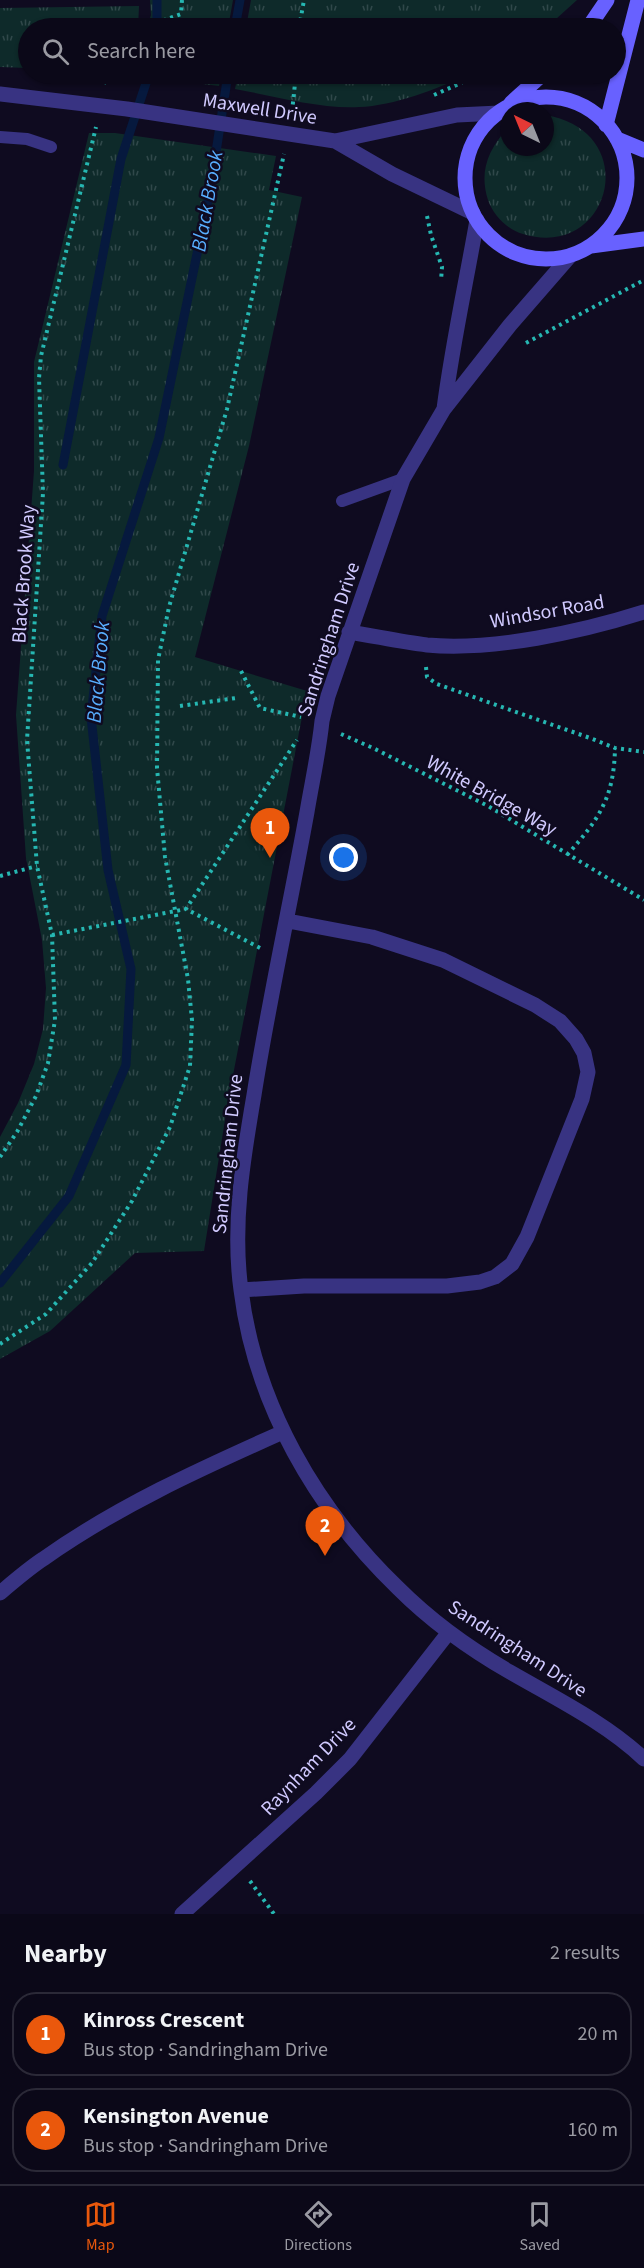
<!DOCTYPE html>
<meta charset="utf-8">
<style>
:root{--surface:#0b0818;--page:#191625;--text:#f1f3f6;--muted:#9a9aa2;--line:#2b2937;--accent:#ea580c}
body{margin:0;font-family:"Source Sans 3",sans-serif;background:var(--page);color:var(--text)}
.compass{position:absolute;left:500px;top:102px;width:54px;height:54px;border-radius:50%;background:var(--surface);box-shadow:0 2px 4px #0004;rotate:317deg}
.you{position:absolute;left:344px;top:858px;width:21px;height:21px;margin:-15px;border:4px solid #fff;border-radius:50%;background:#1a73e8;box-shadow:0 0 0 9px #1a73e833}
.badge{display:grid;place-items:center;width:39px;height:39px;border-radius:50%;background:var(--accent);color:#fff;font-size:20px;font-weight:700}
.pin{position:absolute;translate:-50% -50px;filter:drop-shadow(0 2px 3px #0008)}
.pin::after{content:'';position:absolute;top:32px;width:21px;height:18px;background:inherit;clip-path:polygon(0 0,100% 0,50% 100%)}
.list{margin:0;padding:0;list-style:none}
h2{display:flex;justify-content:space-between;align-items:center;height:78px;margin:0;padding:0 24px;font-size:26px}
h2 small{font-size:20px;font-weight:400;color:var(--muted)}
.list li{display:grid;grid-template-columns:39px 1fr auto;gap:18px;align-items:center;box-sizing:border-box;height:84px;margin:0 12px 12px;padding:0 12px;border:2px solid var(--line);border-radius:24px}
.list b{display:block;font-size:22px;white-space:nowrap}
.list p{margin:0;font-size:20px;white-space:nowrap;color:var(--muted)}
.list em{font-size:20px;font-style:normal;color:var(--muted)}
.icon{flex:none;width:33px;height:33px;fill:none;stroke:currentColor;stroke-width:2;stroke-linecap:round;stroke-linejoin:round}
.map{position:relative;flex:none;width:644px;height:1914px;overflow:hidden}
.search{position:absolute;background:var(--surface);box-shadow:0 2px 4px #0004;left:18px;right:18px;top:18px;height:66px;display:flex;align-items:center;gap:15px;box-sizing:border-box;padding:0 21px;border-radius:33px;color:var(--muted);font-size:22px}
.sheet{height:270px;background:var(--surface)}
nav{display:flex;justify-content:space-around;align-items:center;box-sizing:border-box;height:84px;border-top:2px solid var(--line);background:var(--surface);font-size:16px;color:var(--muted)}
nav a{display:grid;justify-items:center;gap:3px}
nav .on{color:var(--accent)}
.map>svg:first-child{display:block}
</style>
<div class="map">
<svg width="644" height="1914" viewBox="0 0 644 1914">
<defs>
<pattern id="grass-tufts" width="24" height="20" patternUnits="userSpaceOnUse" patternTransform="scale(1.5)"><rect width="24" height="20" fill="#0e2a2a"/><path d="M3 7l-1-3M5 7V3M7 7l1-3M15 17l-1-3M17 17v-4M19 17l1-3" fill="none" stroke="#30484a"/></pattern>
</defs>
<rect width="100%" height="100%" fill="#0f0b20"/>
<path fill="url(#grass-tufts)" d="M150,0H233L228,28H147L151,15Z
M251,0H577L546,28H246Z
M139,6L138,28H28V68L0,67V8Z
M139,74H221L219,86L139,76Z
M238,74H469C438,89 393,106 359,107C320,109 274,96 235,89Z
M545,115C644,131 611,261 523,234C508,230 493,215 488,200C479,172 488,150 507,129L509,128V147H545Z
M89,133H115L276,156L269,190L302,197L249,446L195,657L307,691L228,1101L204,1251L135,1253L50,1331L0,1359V1137L18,1103L34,1064L43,1029L46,988L42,940L26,858L16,715L34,471V362Z"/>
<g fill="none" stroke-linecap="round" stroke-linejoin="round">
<path stroke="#06193e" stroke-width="9" d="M157,28V0
M235,28L240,0
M63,465L121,159L149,74
M0,1283L69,1196L126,1065L131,969L108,870L91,717L102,616L159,438L210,191L228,74"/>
<path stroke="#26b7b2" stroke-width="4" stroke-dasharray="3 4.5" stroke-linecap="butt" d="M142,28L181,14L182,0
M299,28L304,0
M558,28L565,23
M104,84L106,74
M434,95L481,74
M292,112L296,74
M427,216L431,235L442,267L441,281
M526,343L644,280
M426,667L427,677L437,684L590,738L615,748L644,752
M241,671L260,708L301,717
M180,706L236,698
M341,734L373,748L488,806L644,900
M567,855C599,819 614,798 615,748
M0,876L37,866
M52,935L186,909
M260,948L186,909L297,740
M0,1157L17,1132L36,1096L48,1063L55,1020L52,935L37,866L27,740L43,493L39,378L41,356L96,127
M0,1344L46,1314L92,1263L132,1201L170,1127L190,1066L192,1020L188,979L165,857L157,768L158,660L169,607L227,409L284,154
M250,1881L274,1914"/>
<path stroke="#383382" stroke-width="12" d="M0,137L27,139L51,147
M342,501L403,479"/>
<path stroke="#383382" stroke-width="15" d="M0,94L127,109L335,141L392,174L473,213
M335,141L457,115L499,113
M570,256L510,325L444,409L403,479L328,696L322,721C319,751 312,782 307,812C290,906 269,1000 254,1095C243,1159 232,1225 241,1290C255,1404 316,1509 398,1588C431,1621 470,1649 510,1672C555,1698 606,1723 644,1759
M444,409C452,346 466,283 477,220
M349,632C375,636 401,642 427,645C493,651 581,632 644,612
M241,1290L304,1286H447L480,1282L495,1277L512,1264L527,1237L582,1099L588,1072L584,1053L576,1039L560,1021L535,1005L443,960L372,937L288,921
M0,1593C14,1581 28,1569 43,1559C118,1506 200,1469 283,1432
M182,1914L316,1793L350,1759L449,1632"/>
<path stroke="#6861ff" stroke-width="15" d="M588,28L607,0
M465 178a81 81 0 1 1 162 0a81 81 0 1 1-162 0Z
M511,103L543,74
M606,125L638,0
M617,139L644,150
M591,246L644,239"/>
</g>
<g text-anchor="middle" stroke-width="5" stroke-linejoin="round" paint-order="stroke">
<g font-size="20" fill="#d1caff" stroke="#0f0b20">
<text transform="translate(260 108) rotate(9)" y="7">Maxwell Drive</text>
<text transform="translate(23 574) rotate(-86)" y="7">Black Brook Way</text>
<text transform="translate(547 611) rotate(-10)" y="7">Windsor Road</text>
<text transform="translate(328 639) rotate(-72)" y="7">Sandringham Drive</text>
<text transform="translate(492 795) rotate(29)" y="7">White Bridge Way</text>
<text transform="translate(227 1154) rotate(-84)" y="7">Sandringham Drive</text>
<text transform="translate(518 1648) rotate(33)" y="7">Sandringham Drive</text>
<text transform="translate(308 1766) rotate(-46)" y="7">Raynham Drive</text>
</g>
<g font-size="21" font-style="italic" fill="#58aeff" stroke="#0f0b20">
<text transform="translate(207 201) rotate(-80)" y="7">Black Brook</text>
<text transform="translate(98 672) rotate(-85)" y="7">Black Brook</text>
</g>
</g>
</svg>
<svg class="compass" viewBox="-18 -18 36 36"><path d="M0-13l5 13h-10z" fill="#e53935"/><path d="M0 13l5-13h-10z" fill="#9a9aa2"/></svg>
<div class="you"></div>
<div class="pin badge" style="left:270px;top:858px">1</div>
<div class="pin badge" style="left:325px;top:1556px">2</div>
<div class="search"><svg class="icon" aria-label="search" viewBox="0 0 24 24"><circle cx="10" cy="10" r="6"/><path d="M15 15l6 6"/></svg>Search here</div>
</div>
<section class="sheet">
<h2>Nearby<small>2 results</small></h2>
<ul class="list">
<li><span class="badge">1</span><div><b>Kinross Crescent</b><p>Bus stop · Sandringham Drive</p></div><em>20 m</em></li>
<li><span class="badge">2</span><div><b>Kensington Avenue</b><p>Bus stop · Sandringham Drive</p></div><em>160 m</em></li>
</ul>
</section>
<nav>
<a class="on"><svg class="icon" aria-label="map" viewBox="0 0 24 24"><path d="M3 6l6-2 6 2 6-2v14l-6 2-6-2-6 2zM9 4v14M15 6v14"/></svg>Map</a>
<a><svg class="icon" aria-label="directions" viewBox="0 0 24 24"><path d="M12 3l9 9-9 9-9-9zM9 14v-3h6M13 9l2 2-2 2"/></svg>Directions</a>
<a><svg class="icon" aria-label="saved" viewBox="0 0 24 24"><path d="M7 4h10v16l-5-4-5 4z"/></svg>Saved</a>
</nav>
